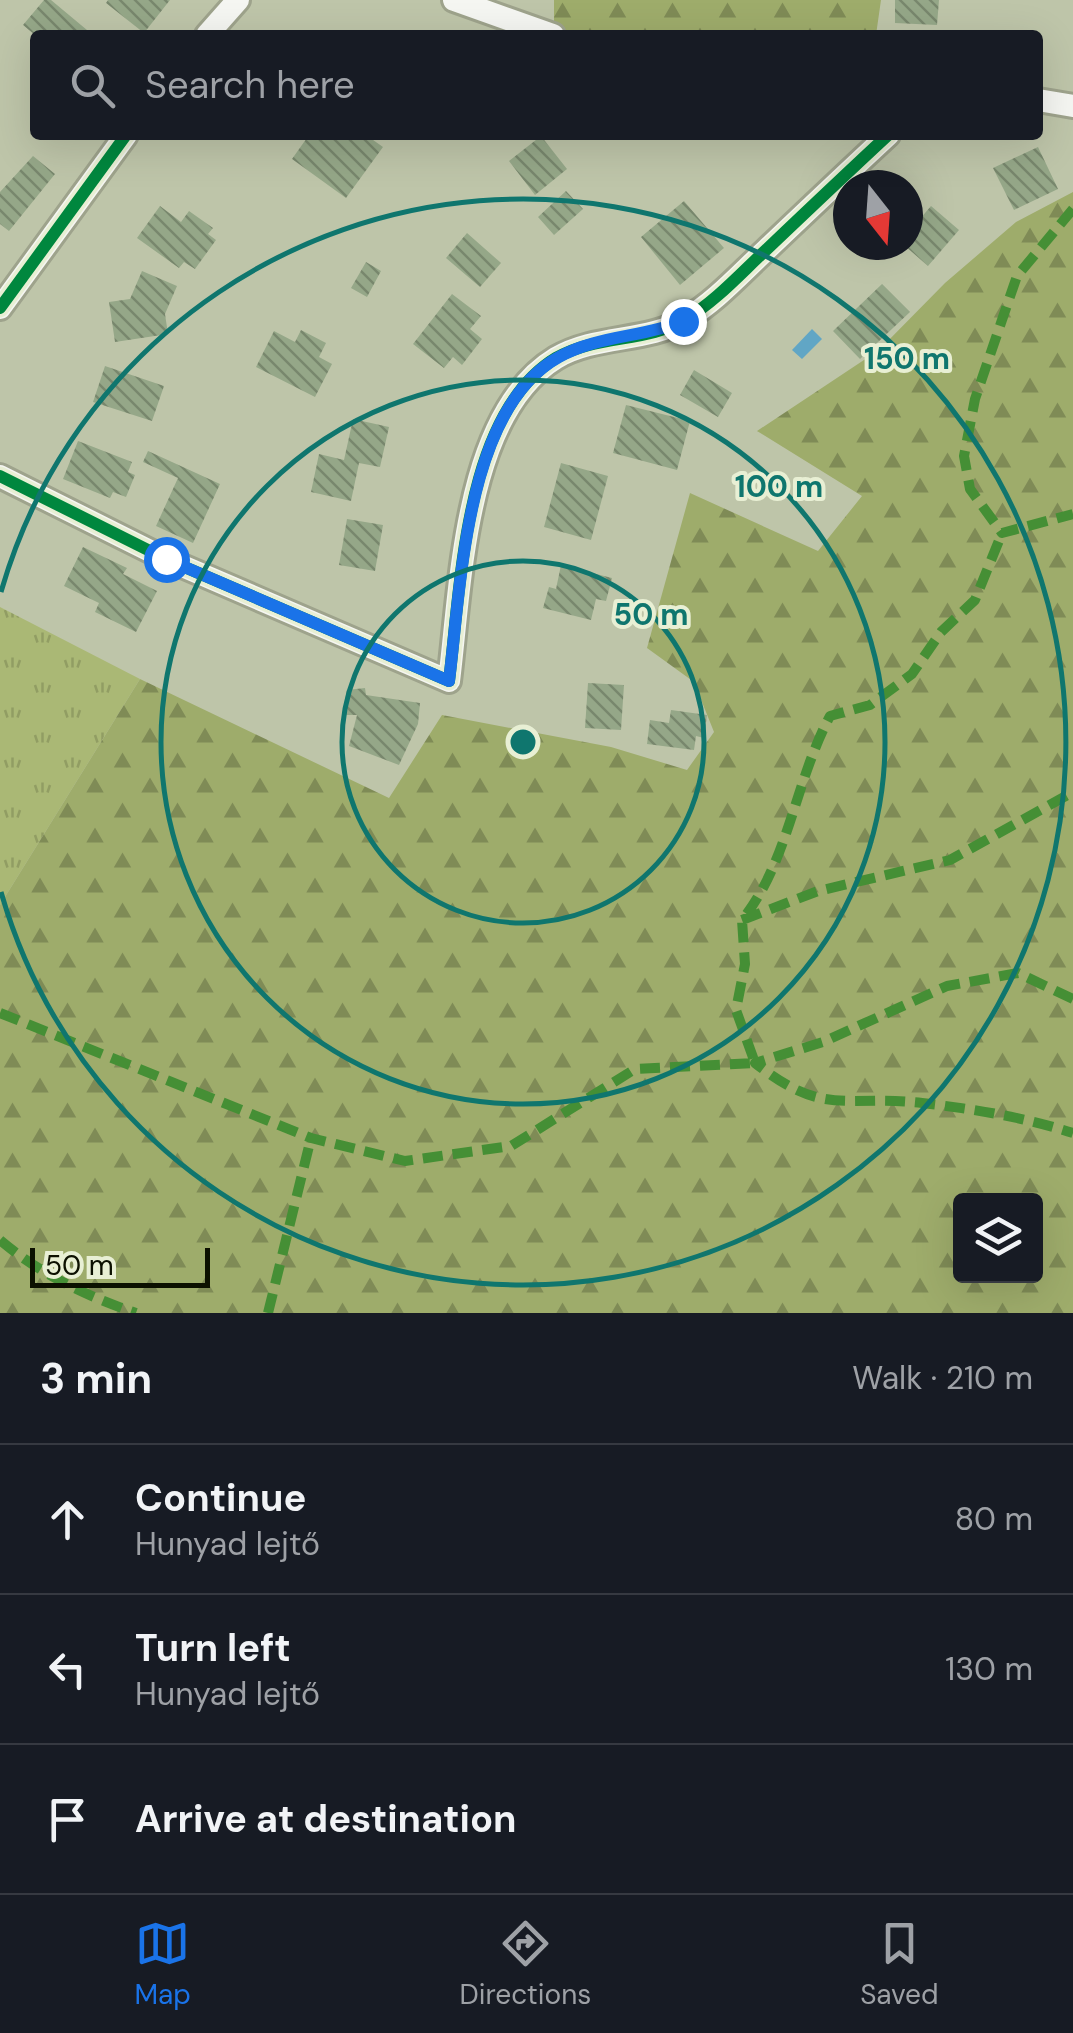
<!DOCTYPE html>
<meta charset="utf-8">
<style>
:root{--surface:#171b24;--page:#20242c;--text:#f1f3f6;--muted:#9ea1a6;--line:#363941;--accent:#1a73e8}
body{margin:0;font-family:"DM Sans",sans-serif;background:var(--page);color:var(--text)}
.controls{position:absolute;right:30px;bottom:30px;display:grid;overflow:hidden;border-radius:10px;box-shadow:0 10px 40px #0002}
.controls button{width:90px;height:90px;display:grid;place-items:center;padding:0;border:0;border-bottom:2px solid var(--line);background:var(--surface);color:var(--text);font:50px sans-serif}
.compass{position:absolute;left:833px;top:170px;width:90px;height:90px;border-radius:50%;background:var(--surface);box-shadow:0 10px 40px #0002;rotate:163deg}
.scale{position:absolute;left:30px;bottom:25px;width:180px;box-sizing:border-box;padding-left:10px;border:5px solid #0c1000;border-top:0;font-size:28px;line-height:35px;white-space:nowrap;color:#0c1000;-webkit-text-stroke:8px #e8efd4;paint-order:stroke}
.stop{position:absolute;width:30px;height:30px;margin:-22px;border:8px solid #1a73e8;border-radius:50%;background:#fff}
.stop.end{background:#1a73e8;border-color:#fff;box-shadow:0 2px 10px #0008}
.list{margin:0;padding:0;list-style:none}
h2{display:flex;justify-content:space-between;align-items:center;height:130px;margin:0;padding:0 40px;font-size:42px}
h2 small{font-size:32px;font-weight:400;color:var(--muted)}
.list li{display:grid;grid-template-columns:65px 1fr auto;gap:30px;align-items:center;box-sizing:border-box;height:150px;padding:0 40px;border-top:2px solid var(--line)}
.list b{display:block;font-size:38px;white-space:nowrap}
.list p{margin:0;font-size:32px;white-space:nowrap;color:var(--muted)}
.list em{font-size:32px;font-style:normal;color:var(--muted)}
.icon{flex:none;width:55px;height:55px;fill:none;stroke:currentColor;stroke-width:2;stroke-linecap:round;stroke-linejoin:round}
.map{position:relative;flex:none;width:1073px;height:1313px;overflow:hidden}
.search{position:absolute;background:var(--surface);box-shadow:0 10px 40px #0002;left:30px;right:30px;top:30px;height:110px;display:flex;align-items:center;gap:25px;box-sizing:border-box;padding:0 35px;border-radius:10px;color:var(--muted);font-size:38px}
.sheet{height:580px;background:var(--surface)}
nav{display:flex;justify-content:space-around;align-items:center;box-sizing:border-box;height:140px;border-top:2px solid var(--line);background:var(--surface);font-size:28px;color:var(--muted)}
nav a{display:grid;justify-items:center;gap:5px}
nav .on{color:var(--accent)}
.map>svg:first-child{display:block}
</style>
<div class="map">
<svg width="1073" height="1313" viewBox="0 0 1073 1313">
<defs>
<pattern id="grass-tufts" width="24" height="20" patternUnits="userSpaceOnUse" patternTransform="scale(2.5)"><rect width="24" height="20" fill="#aab875"/><path d="M3 7l-1-3M5 7V3M7 7l1-3M15 17l-1-3M17 17v-4M19 17l1-3" fill="none" stroke="#919d63"/></pattern>
<pattern id="forest-firs" width="22" height="20" patternUnits="userSpaceOnUse" patternTransform="scale(2.5)"><rect width="22" height="20" fill="#9eac6b"/><path d="M5 1l3.5 6h-7zM16 11l3.5 6h-7z" fill="#7f8b56"/></pattern>
<pattern id="building-back-hatch" width="6" height="6" patternUnits="userSpaceOnUse" patternTransform="scale(2.5)"><rect width="6" height="6" fill="#95a788"/><path d="M-1 5l2 2M0 0l6 6M5-1l2 2" fill="none" stroke="#78876d"/></pattern>
</defs>
<rect width="100%" height="100%" fill="#bec5a9"/>
<path fill="url(#grass-tufts)" d="M0,607L140,679L0,905Z"/>
<path fill="url(#forest-firs)" fill-rule="evenodd" d="M554,0H881L876,35H554Z
M1073,192V1313H0V905L140,679L389,798L442,715L611,747L687,770L714,732L694,682L647,648L690,493L818,551L862,496L757,431L879,350L945,283L1016,222ZM960,1200H1036V1276H960Z"/>
<path fill="#61a6c5" d="M812,329L822,339L802,359L792,350Z"/>
<path fill="url(#building-back-hatch)" d="M44,0H51L93,35H35L23,25Z
M108,0H170L144,33L106,3Z
M895,0H939L937,25L895,23Z
M309,135H366L383,147L346,198L292,159Z
M541,136L567,169L535,195L509,161Z
M1038,147L1058,189L1014,210L993,168Z
M33,156L55,174L9,231L0,224V192Z
M566,191L583,209L554,235L538,217Z
M684,201L724,248L680,285L641,237Z
M160,206L181,222L189,211L213,228L208,234L216,240L195,269L184,262L179,268L137,238Z
M931,206L959,230L928,266L904,245H908V233Z
M467,233L501,263L480,287L446,258Z
M366,262L381,271L367,297L351,288Z
M142,271L177,286L165,314L168,334L115,342L109,302L130,299Z
M882,284L910,312L860,359L833,331Z
M452,294L481,316L470,329L482,339L462,365L453,357L444,368L413,344Z
M301,330L326,343L319,357L332,364L315,397L256,367L274,331L295,342Z
M105,366L164,386L152,421L93,402Z
M694,370L732,393L718,417L680,395Z
M626,405L690,421L677,470L613,453Z
M353,419L389,427L380,467L359,463L351,501L311,492L319,454L344,460Z
M78,441L132,462L128,472L135,475L126,497L113,492L110,498L63,479Z
M148,451L220,484L193,543L156,526L178,478L143,462Z
M561,463L608,476L591,540L544,527Z
M347,519L383,525L375,571L339,565Z
M83,547L127,568L123,574L157,591L136,632L95,612L99,603L64,586Z
M561,565L612,578L606,601L596,599L591,620L543,608L549,587L556,589Z
M588,683L624,685L621,730L585,728Z
M365,688L366,695L420,703L418,724L399,765L349,746L357,715H342L347,690Z
M671,710L707,715L704,738L696,736L694,750L647,744L650,720L669,723Z"/>
<g fill="none" stroke-linecap="round" stroke-linejoin="round">
<defs>
<path id="minor" d="M454,0L553,35
M207,35L238,0
M1038,100L1073,106
M0,308L126,135
M0,476L166,559L449,681C461,586 464,414 556,358C597,334 647,343 686,319C716,301 740,274 766,250C807,211 847,173 888,135"/>
</defs>
<use href="#minor" stroke="#9ea38c" stroke-width="28"/>
<use href="#minor" stroke="#f5f6f2" stroke-width="22"/>
<path stroke="#458f35" stroke-width="10" stroke-dasharray="20 10" stroke-linecap="butt" d="M1073,209L1017,276L975,399L964,456L970,489L1002,533L1073,514
M742,920L818,891L950,860L1073,792
M1073,999L1018,973L947,986L823,1042L755,1063C825,1118 844,1094 922,1103C973,1109 1024,1117 1073,1133
M0,1013L311,1138L405,1161L511,1146L635,1069L755,1063L736,1010L745,964L742,920C789,861 794,784 830,716L870,705L912,674L941,632L975,600L1002,533
M0,1240C40,1274 86,1296 136,1313
M268,1313L311,1138"/>
<defs>
<path id="cycleway" d="M0,308L126,135
M0,476L166,559L449,681C461,586 464,414 556,358C597,334 647,343 686,319C716,301 740,274 766,250C807,211 847,173 888,135"/>
</defs>
<use href="#cycleway" stroke="#e8efd4" stroke-width="19"/>
<use href="#cycleway" stroke="#00873e" stroke-width="12"/>
</g>
<g fill="none" stroke-linecap="round" stroke-linejoin="round">
<path stroke="#1a73e8" stroke-width="12" d="M166,559L449,681C461,588 465,408 559,357C598,335 642,338 683,321"/>
</g>
<g fill="none" stroke="#0f766e" stroke-width="5">
<circle cx="523" cy="742" r="181"/>
<circle cx="523" cy="742" r="362"/>
<path d="M1 592A543 543 0 1 1 1 892"/>
</g>
<circle cx="523" cy="742" r="15" fill="#0f766e" stroke="#e8efd4" stroke-width="5"/>
<g font-size="30" text-anchor="middle" font-weight="bold" fill="#0f766e" stroke="#e8efd4" stroke-width="8" stroke-linejoin="round" paint-order="stroke">
<text x="907" y="369">150 m</text>
<text x="779" y="497">100 m</text>
<text x="651" y="625">50 m</text>
</g>
</svg>
<div class="controls">
<button><svg class="icon" aria-label="layers" viewBox="0 0 24 24"><path d="M12 4l9 5-9 5-9-5zM3 14l9 5 9-5"/></svg></button>
</div>
<svg class="compass" viewBox="-18 -18 36 36"><path d="M0-13l5 13h-10z" fill="#e53935"/><path d="M0 13l5-13h-10z" fill="#9ea1a6"/></svg>
<div class="scale">50 m</div>
<div class="stop" style="left:166px;top:559px"></div>
<div class="stop end" style="left:683px;top:321px"></div>
<div class="search"><svg class="icon" aria-label="search" viewBox="0 0 24 24"><circle cx="10" cy="10" r="6"/><path d="M15 15l6 6"/></svg>Search here</div>
</div>
<section class="sheet">
<h2>3 min<small>Walk · 210 m</small></h2>
<ul class="list">
<li><svg class="icon" aria-label="ahead" viewBox="0 0 24 24"><path d="M12 20V5M6 11l6-6 6 6"/></svg><div><b>Continue</b><p>Hunyad lejtő</p></div><em>80 m</em></li>
<li><svg class="icon" aria-label="left" viewBox="0 0 24 24"><path d="M17 20v-9H6M10 6l-5 5 5 5"/></svg><div><b>Turn left</b><p>Hunyad lejtő</p></div><em>130 m</em></li>
<li><svg class="icon" aria-label="arrive" viewBox="0 0 24 24"><path d="M6 21V4h12l-3 4 3 4H6"/></svg><div><b>Arrive at destination</b></div></li>
</ul>
</section>
<nav>
<a class="on"><svg class="icon" aria-label="map" viewBox="0 0 24 24"><path d="M3 6l6-2 6 2 6-2v14l-6 2-6-2-6 2zM9 4v14M15 6v14"/></svg>Map</a>
<a><svg class="icon" aria-label="directions" viewBox="0 0 24 24"><path d="M12 3l9 9-9 9-9-9zM9 14v-3h6M13 9l2 2-2 2"/></svg>Directions</a>
<a><svg class="icon" aria-label="saved" viewBox="0 0 24 24"><path d="M7 4h10v16l-5-4-5 4z"/></svg>Saved</a>
</nav>
